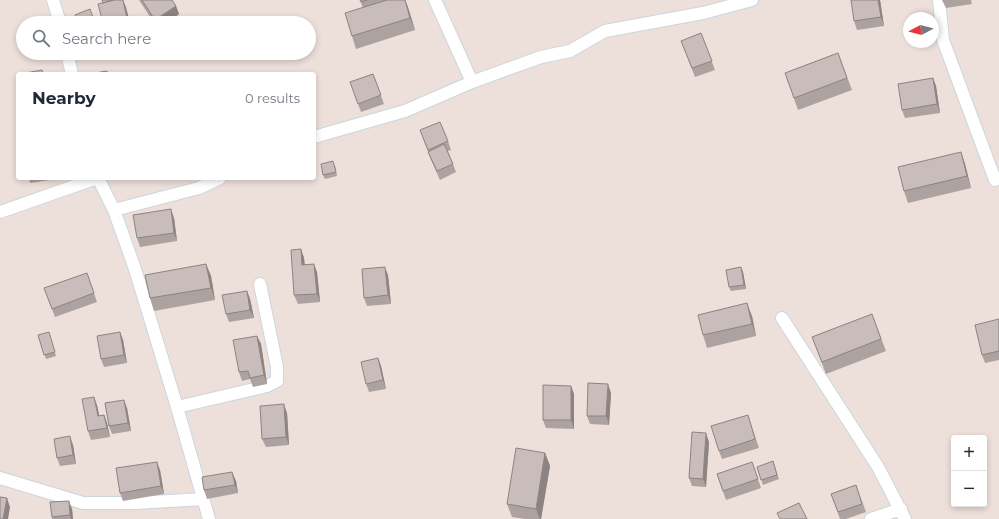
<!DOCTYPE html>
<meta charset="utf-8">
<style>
:root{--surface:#fff;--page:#f2f2f3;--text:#1f2937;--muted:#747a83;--line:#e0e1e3}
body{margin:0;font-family:Montserrat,sans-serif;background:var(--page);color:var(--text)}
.controls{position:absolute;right:12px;bottom:12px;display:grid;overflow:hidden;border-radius:4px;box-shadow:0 2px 6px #0003}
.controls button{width:36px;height:36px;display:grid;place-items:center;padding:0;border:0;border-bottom:1px solid var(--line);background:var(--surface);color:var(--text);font:20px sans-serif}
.compass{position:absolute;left:903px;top:12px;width:36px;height:36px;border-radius:50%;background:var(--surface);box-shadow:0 2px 6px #0003;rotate:263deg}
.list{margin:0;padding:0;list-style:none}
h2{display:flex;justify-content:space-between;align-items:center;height:52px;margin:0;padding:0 16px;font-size:17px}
h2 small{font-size:13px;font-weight:400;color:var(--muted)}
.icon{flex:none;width:22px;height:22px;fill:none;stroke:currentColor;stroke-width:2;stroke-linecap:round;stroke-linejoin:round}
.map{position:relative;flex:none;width:999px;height:519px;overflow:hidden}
.search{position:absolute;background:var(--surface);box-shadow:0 2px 6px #0003;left:16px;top:16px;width:300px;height:44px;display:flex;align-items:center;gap:10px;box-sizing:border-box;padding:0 14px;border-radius:22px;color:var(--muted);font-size:15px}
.panel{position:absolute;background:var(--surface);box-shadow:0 2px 6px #0003;left:16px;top:72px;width:300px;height:108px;border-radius:4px}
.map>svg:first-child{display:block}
</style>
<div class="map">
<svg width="999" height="519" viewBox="0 0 999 519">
<rect width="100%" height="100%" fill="#eddfda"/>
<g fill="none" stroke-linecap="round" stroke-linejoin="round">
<defs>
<path id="street" d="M53,0L60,23
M435,0L472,82
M939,0L943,40L995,180
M67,53L72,74
M314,137L405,111L472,82L541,57L570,51L605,31L703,13L752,0
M98,178L114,210L135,269L177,407L209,519
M114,210L199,188L220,178
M0,212L97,178
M782,318L878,467L905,519
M177,407L267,386L277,381V367L260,284
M0,478L83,503H135L203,499
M871,519L901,509"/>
</defs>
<use href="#street" stroke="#ccd6df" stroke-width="14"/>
<use href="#street" stroke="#fff" stroke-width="12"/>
</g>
<path fill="#aca3a0" d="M139,0H172L176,6L179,14L167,23H154Z
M360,0H405L415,30L356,49L352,36L363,8Z
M880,0L884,26L857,30L854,21Z
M942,0H971L972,4L946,8Z
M701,33L715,70L695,77L681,41Z
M838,53L852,90L798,110L785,73Z
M373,74L384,104L361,112L350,82Z
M933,78L936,86L940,113L905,118L902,110Z
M420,130L448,141L451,150L448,151L456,172L440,180L431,160Z
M961,152L965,164L971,188L908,203L904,191Z
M335,165L337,176L325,179L323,175Z
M29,178H63L30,183Z
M174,218L177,241L140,247L137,238Z
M301,249L304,258L305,265L317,272L320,302L298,304L294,295Z
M206,264L211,276L215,300L154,311L150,298Z
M741,267L743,272L746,289L731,291L729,287Z
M87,273L97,302L55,317L44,288Z
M388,275L391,304L367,306L364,298Z
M247,291L250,299L254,318L229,322L226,314Z
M872,314L886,351L826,374L812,337Z
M752,316L756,336L707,348L703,335Z
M999,319V360L985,363L982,355Z
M49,332L56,356L46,359L38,335Z
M120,332L123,340L127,363L104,367L101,359Z
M257,336L261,344L267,384L253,387L250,379L242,381L239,372Z
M378,358L381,366L386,389L369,392L366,384Z
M571,386L574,394V429L546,428L543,420Z
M611,393L609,425L590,424L587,416Z
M97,405L99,416L104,415L107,423L110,437L91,440L88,431Z
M127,408L131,431L112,434L109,426Z
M287,413L289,445L266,447L262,439Z
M748,415L759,448L722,459L719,451Z
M709,442L706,487L692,486L689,478Z
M73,445L76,464L60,466L57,458Z
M545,453L550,466L541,519H525L512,517L507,504Z
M773,461L779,479L763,485L757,467Z
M752,462L761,488L726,500L717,474Z
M160,470L164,494L123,501L120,493Z
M236,481L238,493L207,499L204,490Z
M856,485L866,512L846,519H840L831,494Z
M72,509L73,519H52V517Z"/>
<path fill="#8c8482" d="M123,0L126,7L130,23H128Z
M405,0L408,7L415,30L410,18Z
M878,0H880L884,26L881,17Z
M176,6L179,14L167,23H156L155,20Z
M933,78L936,86L940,113L937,104Z
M961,152L965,164L971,188L967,176Z
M171,209L174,218L177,241L174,233Z
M301,249L304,258L305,273L302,265Z
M206,264L211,276L215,300L211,288Z
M314,264L317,272L320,302L317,294Z
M385,267L388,275L391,304L388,295Z
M741,267L743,272L746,289L744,285Z
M247,291L250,299L254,318L250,310Z
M747,303L752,316L756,336L752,324Z
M120,332L123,340L127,363L124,355Z
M257,336L261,344L267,384L264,375Z
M378,358L381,366L386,389L383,380Z
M608,384L611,393L609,425L606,416Z
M571,386L574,394V429L571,420Z
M94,397L97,405L101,424L98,416Z
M124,400L127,408L131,431L128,423Z
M284,404L287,413L289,445L286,437Z
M104,415L107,423L110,437L107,428Z
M706,433L709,442L706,487L703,479Z
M70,436L73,445L76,464L73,455Z
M545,453L550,466L541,519H540L536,509Z
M157,462L160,470L164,494L161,486Z
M232,472L236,481L238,493L235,485Z
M7,498L10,507L8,519H3Z
M69,501L72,509L73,519H71L70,515Z"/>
<path fill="#c8bdba" stroke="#8c8482" d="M102,0H112L103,3Z
M115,0H123L128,23H103L98,4Z
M142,0H172L176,6L155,20Z
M360,0H367L361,2Z
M387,0H405L410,18L352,36L345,13Z
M851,0H878L881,17L854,21Z
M90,9L95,23H78L75,15Z
M701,33L712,61L692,68L681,41Z
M838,53L847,78L794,98L785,73Z
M42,70L43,74H20Z
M107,71L108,74H89Z
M373,74L381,95L358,104L350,82Z
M933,78L937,104L902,110L898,84Z
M440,122L448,141L428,150L420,130Z
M444,144L453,164L437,171L428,152Z
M961,152L967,176L904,191L898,167Z
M333,161L336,172L323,175L321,164Z
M171,209L174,233L137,238L133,215Z
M301,249L302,265L314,264L317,294L294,295L291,250Z
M206,264L211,288L150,298L145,275Z
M385,267L388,295L364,298L362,269Z
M741,267L744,285L729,287L726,270Z
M87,273L94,293L52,309L44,288Z
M247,291L250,310L226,314L222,295Z
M747,303L752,324L703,335L698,315Z
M872,314L881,339L822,362L812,337Z
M999,319V351L982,355L975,325Z
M49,332L55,352L44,355L38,335Z
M120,332L124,355L101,359L97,336Z
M257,336L264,375L250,378L248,371L239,372L233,340Z
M378,358L383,380L366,384L361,362Z
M588,383L608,384L606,416H587Z
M543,385L571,386V420H543Z
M94,397L98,416L104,415L107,428L88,431L82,399Z
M124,400L128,423L109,426L105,403Z
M284,404L286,437L262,439L260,406Z
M748,415L755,439L719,451L711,426Z
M692,432L706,433L703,479L689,478Z
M70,436L73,455L57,458L54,439Z
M516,448L545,453L536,509L507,504Z
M773,461L777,475L761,480L757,467Z
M157,462L161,486L120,493L116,468Z
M752,462L758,479L723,491L717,474Z
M232,472L235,485L204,490L202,477Z
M856,485L862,504L838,512L831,494Z
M0,497L7,498L3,519H0Z
M69,501L70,515L52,517L50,502Z
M799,503L807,519H780L777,513Z"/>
</svg>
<div class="controls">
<button>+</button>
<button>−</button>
</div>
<svg class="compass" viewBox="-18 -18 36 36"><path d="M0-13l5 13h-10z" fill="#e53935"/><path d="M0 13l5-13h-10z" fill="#747a83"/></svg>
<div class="search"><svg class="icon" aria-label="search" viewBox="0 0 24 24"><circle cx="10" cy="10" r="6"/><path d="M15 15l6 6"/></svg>Search here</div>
<section class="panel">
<h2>Nearby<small>0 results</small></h2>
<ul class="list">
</ul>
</section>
</div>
